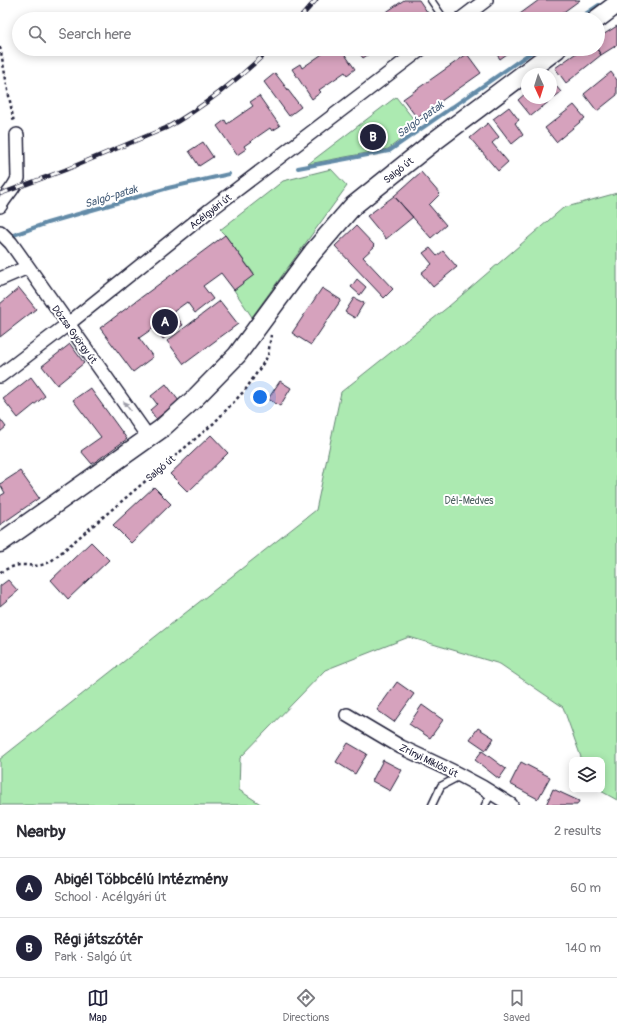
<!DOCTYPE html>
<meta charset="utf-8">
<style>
:root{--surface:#fff;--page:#f2f2f3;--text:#2b2b33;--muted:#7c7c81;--line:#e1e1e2;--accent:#22223b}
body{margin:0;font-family:Pangolin,sans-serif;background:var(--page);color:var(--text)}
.controls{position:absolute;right:12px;bottom:12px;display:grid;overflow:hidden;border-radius:8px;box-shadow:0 2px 10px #0003}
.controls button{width:36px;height:36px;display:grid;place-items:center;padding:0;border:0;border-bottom:1px solid var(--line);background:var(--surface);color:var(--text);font:20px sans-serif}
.compass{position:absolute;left:521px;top:68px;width:36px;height:36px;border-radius:50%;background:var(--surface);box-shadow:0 2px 10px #0003;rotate:176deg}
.you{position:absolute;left:260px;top:397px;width:14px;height:14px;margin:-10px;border:3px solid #fff;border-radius:50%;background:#1a73e8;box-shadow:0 0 0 6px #1a73e833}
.badge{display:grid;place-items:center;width:26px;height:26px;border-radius:50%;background:var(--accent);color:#fff;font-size:13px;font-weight:700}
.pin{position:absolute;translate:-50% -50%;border:2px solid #fff;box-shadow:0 1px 4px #0006}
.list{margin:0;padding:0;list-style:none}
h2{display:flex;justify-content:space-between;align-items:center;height:52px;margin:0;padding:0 16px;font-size:17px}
h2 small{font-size:13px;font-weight:400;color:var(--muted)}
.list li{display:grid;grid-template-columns:26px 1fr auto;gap:12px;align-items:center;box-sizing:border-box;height:60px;padding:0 16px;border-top:1px solid var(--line)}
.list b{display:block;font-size:15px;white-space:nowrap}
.list p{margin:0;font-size:13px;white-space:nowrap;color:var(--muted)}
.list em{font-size:13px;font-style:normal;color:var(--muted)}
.icon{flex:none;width:22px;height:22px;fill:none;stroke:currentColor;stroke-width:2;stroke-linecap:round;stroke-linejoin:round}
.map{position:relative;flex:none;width:617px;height:805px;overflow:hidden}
.search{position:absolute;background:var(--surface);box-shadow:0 2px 10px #0003;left:12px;right:12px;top:12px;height:44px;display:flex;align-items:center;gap:10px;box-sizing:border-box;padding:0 14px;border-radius:22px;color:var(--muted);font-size:15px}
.sheet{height:172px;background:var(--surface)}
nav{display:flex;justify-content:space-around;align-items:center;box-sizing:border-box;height:56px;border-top:1px solid var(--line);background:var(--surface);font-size:11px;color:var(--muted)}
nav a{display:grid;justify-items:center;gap:2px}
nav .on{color:var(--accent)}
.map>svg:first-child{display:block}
</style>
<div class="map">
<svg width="617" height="805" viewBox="0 0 617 805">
<rect width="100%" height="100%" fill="#fff"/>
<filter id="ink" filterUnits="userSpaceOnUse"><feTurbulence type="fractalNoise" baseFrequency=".025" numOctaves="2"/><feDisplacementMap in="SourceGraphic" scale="8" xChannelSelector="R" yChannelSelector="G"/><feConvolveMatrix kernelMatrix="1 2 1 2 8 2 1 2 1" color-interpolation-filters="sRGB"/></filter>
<g filter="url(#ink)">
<path fill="#aceab1" stroke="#678676" d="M396,97L419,126L388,149L308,164Z
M331,169L347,186L252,317L234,290L254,274L225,235L220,230L283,181Z
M617,193V800L599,790H602V760H582L563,707L500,664L409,637L325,670L240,758L239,790L262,805H0V759L316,510L341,392L448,307L563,208Z"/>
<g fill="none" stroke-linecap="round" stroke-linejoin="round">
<path stroke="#638ba8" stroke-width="4" d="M578,19L599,5
M298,168L389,151L536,49
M8,237L47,223L168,188L229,174"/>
</g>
<path fill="#d6a2bd" stroke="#22223b" d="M404,0H419L432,19H369L377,13L379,17Z
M539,0H580L554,19H513Z
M617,26V45L601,55L597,49H598V38Z
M327,49H341L355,69L347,75L345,72L319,90L321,92L312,99L292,69L300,64L302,68L328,50Z
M356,49H374L375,50L363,58Z
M493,49H514L500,59Z
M582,49H597L601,55L566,83L555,68Z
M467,54L481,73L417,118L403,99Z
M611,72L617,80V95L597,111L584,94Z
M275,73L301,107L289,116L264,82Z
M551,80L561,92L531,116L518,100L527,92V98H551Z
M259,96L280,126L272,131L270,128L244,146L246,149L237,155L217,126L225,120L227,124L253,106L250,102Z
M574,105L585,118L556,142L545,128Z
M509,107L519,120L515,123L523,135L512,144L493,119Z
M488,123L499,137L492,143L508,162L498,171L470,138Z
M203,142L213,157L199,166L189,151Z
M421,172L440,194L429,205L446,225L431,238L394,196Z
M394,196L413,217L386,239L367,216Z
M356,226L375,246L363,257L393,289L384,298L335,246Z
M225,235L254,275L234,290L221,273L203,286L213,299L195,313L187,302L173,312L183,325L163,339L155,327L139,338L153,357L133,372L100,328Z
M430,248L437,256L443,251L457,267L433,287L421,273L432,264L423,253Z
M357,279L366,287L360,295L351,287Z
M19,288L36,309L0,337V304Z
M322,288L341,300L311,345L292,333Z
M354,298L364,303L355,318L345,312Z
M220,301L238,324L184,364L167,341Z
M70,344L84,363L57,385L42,366Z
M31,377L45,396L18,418L3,399Z
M280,381L291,388L280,406L268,399Z
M166,384L179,401L156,419L150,410L157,404L151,396Z
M90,388L127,439L92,464L81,451L101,437L73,400Z
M0,419L6,427L0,432Z
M211,435L228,453L188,492L170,474Z
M20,471L39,498L0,525V496L5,493L0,484Z
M154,487L171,504L131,543L113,525Z
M91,542L109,560L68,599L51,580Z
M8,580L18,591L0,606V586Z
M397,682L414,694L394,722L377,710Z
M422,705L443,720L430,738L409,724Z
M478,728L494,738L486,750L470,739Z
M348,743L367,754L355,774L336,762Z
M482,751L506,769L499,779L475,760Z
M383,760L402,770L390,791L372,781Z
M521,762L550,777L538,799L510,784Z
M553,789L579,801L577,805H546Z"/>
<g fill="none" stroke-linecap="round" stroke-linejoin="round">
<defs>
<path id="lane" d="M431,0L444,19
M432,805L441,786L460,776
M485,805L492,793"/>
<path id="street" d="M461,19L486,0
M0,206C5,196 14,189 18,178L17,135
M0,232L11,243L28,267L149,438
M0,279L28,267
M0,376L68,324L210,210L421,49
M347,715L401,747L452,771L482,787L511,805"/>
<path id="secondary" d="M597,19L617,4
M0,543L161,429L192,401L237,355L313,252L353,206L432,143L557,49"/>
</defs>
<use href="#lane" stroke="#22223b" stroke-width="9"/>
<use href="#street" stroke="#22223b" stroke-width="16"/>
<use href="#secondary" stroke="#22223b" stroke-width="21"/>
<path stroke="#22223b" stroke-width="2.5" stroke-dasharray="3 3" stroke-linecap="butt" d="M0,47L14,123
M0,572C7,569 14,565 22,565C36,565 35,568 50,562L214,423L246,389L268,356L271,335"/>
<use href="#lane" stroke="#fff" stroke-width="6"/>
<use href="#street" stroke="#fff" stroke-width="13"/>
<use href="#secondary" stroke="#fff" stroke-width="18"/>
<defs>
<path id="rail" d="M299,19L316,0
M0,194L65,170L166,128C201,109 241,77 270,49"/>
</defs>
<use href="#rail" stroke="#22223b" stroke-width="4.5"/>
<use href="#rail" stroke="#fff" stroke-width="3" stroke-dasharray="9" stroke-linecap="butt"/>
</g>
<defs><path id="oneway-solid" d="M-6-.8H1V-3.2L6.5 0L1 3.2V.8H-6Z"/></defs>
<use fill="#9c9ca7" href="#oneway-solid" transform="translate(127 406) rotate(-125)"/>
</g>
<g text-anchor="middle" stroke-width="4" stroke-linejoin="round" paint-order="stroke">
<g font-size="10" fill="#22223b" stroke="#fff">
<text transform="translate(398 170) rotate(-39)" y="4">Salgó út</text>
<text transform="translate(210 211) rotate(-38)" y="4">Acélgyári út</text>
<text transform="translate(75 334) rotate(54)" y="4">Dózsa György út</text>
<text transform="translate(160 468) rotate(-40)" y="4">Salgó út</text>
<text transform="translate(429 760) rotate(26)" y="4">Zrínyi Miklós út</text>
</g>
<g font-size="10" fill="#4b5e5e" stroke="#fff">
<text x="469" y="504">Dél-Medves</text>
</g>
<g font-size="11" font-style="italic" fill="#485f7a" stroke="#fff">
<text transform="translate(420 119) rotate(-35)" y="4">Salgó-patak</text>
<text transform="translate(111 196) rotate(-17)" y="4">Salgó-patak</text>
</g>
</g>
</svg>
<div class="controls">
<button><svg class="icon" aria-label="layers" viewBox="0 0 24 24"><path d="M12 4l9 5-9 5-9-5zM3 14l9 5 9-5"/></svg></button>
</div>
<svg class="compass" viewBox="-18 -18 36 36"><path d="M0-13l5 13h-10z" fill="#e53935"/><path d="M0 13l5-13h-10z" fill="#7c7c81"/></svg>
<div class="you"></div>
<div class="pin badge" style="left:165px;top:322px">A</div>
<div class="pin badge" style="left:373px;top:137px">B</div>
<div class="search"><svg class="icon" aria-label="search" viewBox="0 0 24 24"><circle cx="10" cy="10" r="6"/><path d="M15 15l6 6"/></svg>Search here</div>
</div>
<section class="sheet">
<h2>Nearby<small>2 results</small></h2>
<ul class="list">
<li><span class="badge">A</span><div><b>Abigél Többcélú Intézmény</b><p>School · Acélgyári út</p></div><em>60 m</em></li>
<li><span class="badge">B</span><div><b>Régi játszótér</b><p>Park · Salgó út</p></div><em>140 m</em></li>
</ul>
</section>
<nav>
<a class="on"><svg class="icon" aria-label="map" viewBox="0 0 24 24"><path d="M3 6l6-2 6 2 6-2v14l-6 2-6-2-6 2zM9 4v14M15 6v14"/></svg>Map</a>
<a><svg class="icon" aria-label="directions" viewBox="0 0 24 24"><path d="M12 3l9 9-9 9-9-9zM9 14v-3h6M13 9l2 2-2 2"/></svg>Directions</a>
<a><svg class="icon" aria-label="saved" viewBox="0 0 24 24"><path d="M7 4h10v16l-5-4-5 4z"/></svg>Saved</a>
</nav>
